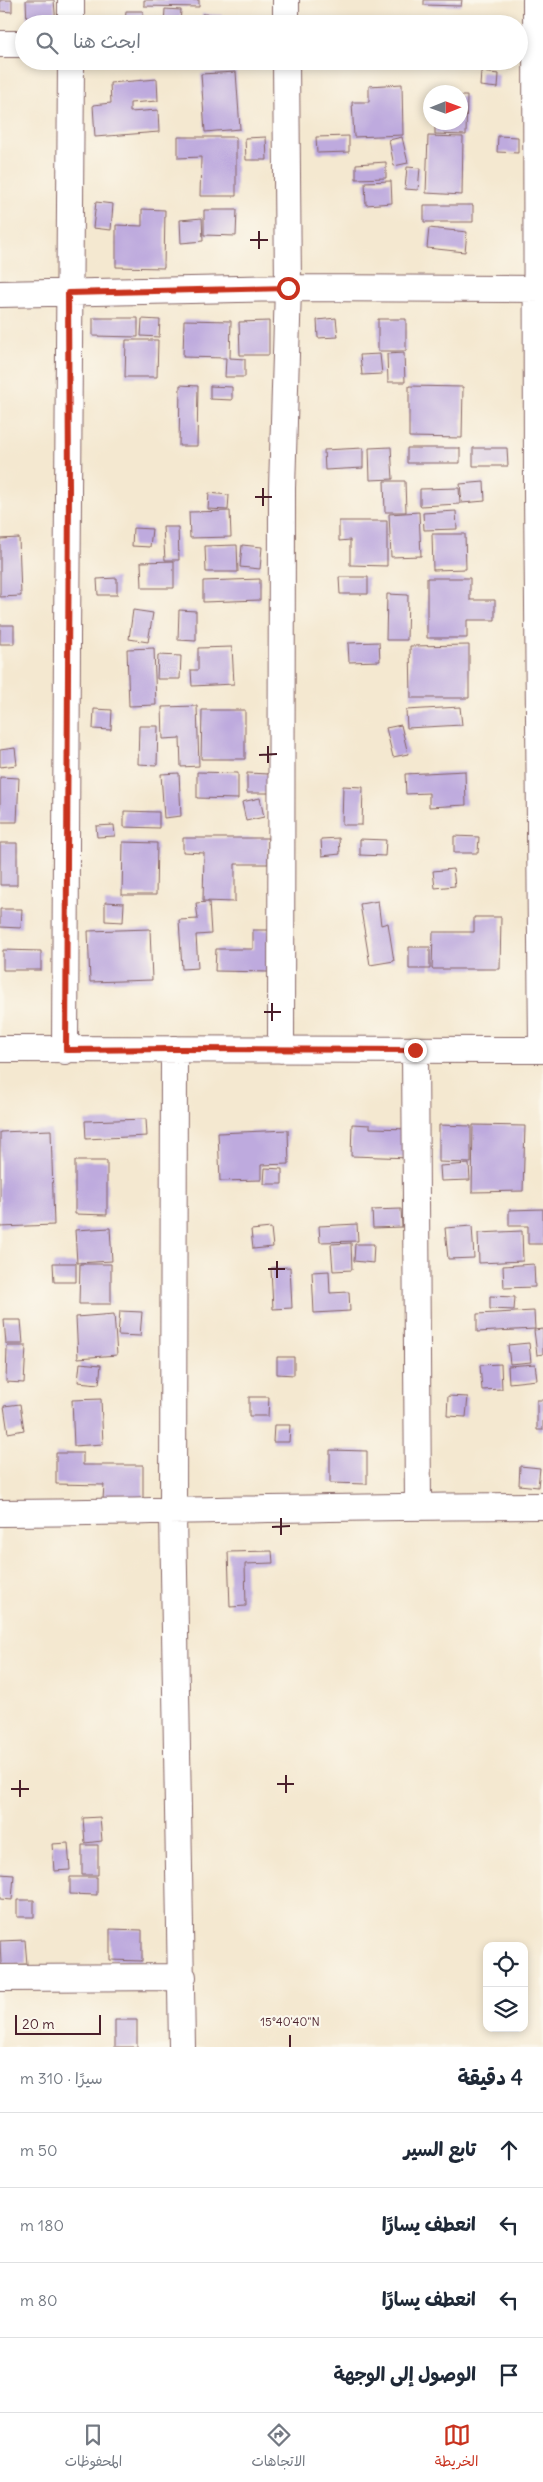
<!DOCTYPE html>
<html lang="ar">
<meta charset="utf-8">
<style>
:root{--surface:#fff;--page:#f6f6f7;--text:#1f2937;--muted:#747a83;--line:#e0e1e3;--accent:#c8321e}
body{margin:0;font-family:Delius,"Playpen Sans Arabic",sans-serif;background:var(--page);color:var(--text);direction:rtl}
.controls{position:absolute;right:15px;bottom:15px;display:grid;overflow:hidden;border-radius:10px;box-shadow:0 2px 8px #0003}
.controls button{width:45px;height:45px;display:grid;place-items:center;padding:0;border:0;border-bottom:1px solid var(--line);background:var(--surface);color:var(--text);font:25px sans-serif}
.compass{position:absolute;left:423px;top:85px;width:45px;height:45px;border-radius:50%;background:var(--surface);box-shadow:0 2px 8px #0003;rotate:89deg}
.scale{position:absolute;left:15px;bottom:12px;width:86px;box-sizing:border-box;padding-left:5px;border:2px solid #4a1f2b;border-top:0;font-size:14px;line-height:18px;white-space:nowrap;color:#4a1f2b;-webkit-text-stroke:4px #fbf7ec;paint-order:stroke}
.stop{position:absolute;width:15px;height:15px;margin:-11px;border:4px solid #c8321e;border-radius:50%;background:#fff}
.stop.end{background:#c8321e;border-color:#fff;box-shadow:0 1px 5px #0008}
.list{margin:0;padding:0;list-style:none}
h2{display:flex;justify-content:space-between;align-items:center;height:65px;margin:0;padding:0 20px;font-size:21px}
h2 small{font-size:16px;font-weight:400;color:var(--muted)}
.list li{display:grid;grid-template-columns:32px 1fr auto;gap:15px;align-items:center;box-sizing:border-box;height:75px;padding:0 20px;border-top:1px solid var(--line)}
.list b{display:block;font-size:19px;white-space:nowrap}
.list em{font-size:16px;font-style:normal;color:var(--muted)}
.icon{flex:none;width:28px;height:28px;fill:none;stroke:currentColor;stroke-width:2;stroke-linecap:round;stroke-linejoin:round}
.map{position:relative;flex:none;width:543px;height:2047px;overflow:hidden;direction:ltr}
.search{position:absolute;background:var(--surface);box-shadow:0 2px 8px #0003;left:15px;right:15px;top:15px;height:55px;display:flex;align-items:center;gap:12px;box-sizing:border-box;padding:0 18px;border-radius:28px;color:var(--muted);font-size:19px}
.sheet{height:365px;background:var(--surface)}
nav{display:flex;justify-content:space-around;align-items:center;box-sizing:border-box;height:70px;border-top:1px solid var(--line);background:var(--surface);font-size:14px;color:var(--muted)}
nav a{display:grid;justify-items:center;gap:2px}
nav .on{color:var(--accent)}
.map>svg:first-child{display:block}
</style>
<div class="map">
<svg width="543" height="2047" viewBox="0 0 543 2047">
<rect width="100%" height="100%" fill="#fbf7ec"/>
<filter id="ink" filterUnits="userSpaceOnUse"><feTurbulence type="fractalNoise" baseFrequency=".02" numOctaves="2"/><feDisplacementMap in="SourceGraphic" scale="10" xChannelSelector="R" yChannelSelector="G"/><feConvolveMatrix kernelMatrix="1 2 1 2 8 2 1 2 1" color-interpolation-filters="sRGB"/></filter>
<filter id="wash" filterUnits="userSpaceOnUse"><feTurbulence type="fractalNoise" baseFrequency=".0096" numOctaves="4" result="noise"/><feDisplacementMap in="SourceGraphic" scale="20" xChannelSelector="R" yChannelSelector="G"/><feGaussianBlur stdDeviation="1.12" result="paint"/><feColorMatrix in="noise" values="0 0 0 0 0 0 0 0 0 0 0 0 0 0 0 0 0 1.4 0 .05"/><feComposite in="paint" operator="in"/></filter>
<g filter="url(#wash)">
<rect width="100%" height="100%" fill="#f4e8d0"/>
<g id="blocks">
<path fill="#beaade" d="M0,0H12V12L0,11Z
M26,0H54L56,24H27Z
M144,0H199V7L144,6Z
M424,0H462L461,6L424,5Z
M165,9L181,10L180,24H164Z
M126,11H143V24H125Z
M202,14L222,15V24H202Z
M236,72L240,129L205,132L201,74Z
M481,72L499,74L498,88L480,86Z
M157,79L158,101L130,103V112L158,110L159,132L95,137L93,105L111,103L110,83Z
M402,84L403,135L354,137L352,102H369V86Z
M460,96H467L466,135L435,134V122H460Z
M349,136V152L317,153L316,137Z
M428,136L463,137L462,195L426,193Z
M498,136L518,137V153L497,152Z
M178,137H236V196H200L201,157L178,158Z
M266,137L267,160H246L245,138Z
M402,137L408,163L394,166L389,140Z
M386,162V178L356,179V164Z
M407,167L420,168L418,190L405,189Z
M391,181L392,203L366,205L365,182Z
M96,202L113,204L111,230L93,228Z
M424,205H473V222H424Z
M142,209L165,210L164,268L116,267V225L142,226Z
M204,210H237L236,236L204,235Z
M202,218L203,241L181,243L180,220Z
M429,228L467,232L465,252L427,248Z
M93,318H138V337L93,336Z
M336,318L338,337L318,338L317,320Z
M142,319L160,320L159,337L141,336Z
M378,319H406V351H378Z
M184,320L231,321L230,358L245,359V377H225L226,358L183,357Z
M269,321V355H240L239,322Z
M126,340H158L157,377H125Z
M404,353L405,382H388L387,354Z
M380,354L382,374L362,375L360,355Z
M180,385L198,386L197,446H179Z
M210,386L232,387V400L210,399Z
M409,386L463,387L462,438L409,437Z
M391,447L393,479L370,480L369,448Z
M363,448V468L325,470L324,450Z
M407,448H460V463H407Z
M473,448H507L508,466H473Z
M384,481H405L406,512H385Z
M484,482L485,501L462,503L460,484Z
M459,488L460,504L420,506V489Z
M209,493L229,495L228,510L208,509Z
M230,511L231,537L190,538L189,512Z
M456,511L457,529L424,530L423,513Z
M419,512L421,556L391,557L389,514Z
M339,521H387V566L350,565V540L339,541Z
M163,527H178L179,560H165Z
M133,528L152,529L150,547L132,546Z
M432,534H465L466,569L433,570Z
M19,538L21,596L0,597V539Z
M237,545L238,572H206L205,546Z
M242,545L262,547L260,569L240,567Z
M174,561V588H142L141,562Z
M339,577H368V594H340Z
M117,578V595H98L97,579Z
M427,578H470V600H495V620H467V638H427Z
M260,579V600L203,602V581Z
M387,594L408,595L407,640H386Z
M133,610L153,613L148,642L129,639Z
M179,610L196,611V641L178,640Z
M0,625H14V644H0Z
M379,642L380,661L349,662L348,643Z
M469,645V698H411L410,646Z
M232,647L234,684L192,686L191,670H198V648Z
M154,648L156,705L129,706L127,649Z
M158,655L181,656L180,679H157Z
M197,706L199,766L181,767L180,738L163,739L162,707Z
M460,707L462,725L407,728L406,710Z
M94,709L112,710L111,730L93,729Z
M202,710H245V759H201Z
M401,725L408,754L393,757L386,728Z
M139,726H158L157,765L138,764Z
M15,748L17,765L0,767V750Z
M465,771L466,805L429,807V793L406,794L405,774Z
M197,772L238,773V799L197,798Z
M179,773L181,816L164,818L161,774Z
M247,773L269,774V793H247Z
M0,777L19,778L17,822H0Z
M343,786L363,787L362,825H342Z
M260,798L264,817L246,821L242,802Z
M124,811L159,812V828L124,827Z
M114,825L115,836L97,837L96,826Z
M454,836L479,837L478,853H454Z
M183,838H268V864H235V902L203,901L204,853L183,852Z
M339,838L340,854L322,856L321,839Z
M360,839L386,840L385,856L360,855Z
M123,842L157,843L156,895H122Z
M0,843H17V885H0Z
M453,869L455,886L435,888L433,871Z
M378,901L381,925L388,923L394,961L370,965L360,904Z
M105,902L124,903L123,922L105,921Z
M209,902L211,934L196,935L198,968L182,969L179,920L198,919L196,903Z
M0,909H22L21,928L0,927Z
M474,917H501L500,969H432L433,932H474Z
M150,929L152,980L90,982L88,931Z
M253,930H269V972L215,971L216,949H253Z
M409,947H430V969H409Z
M3,950L41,951V970H3Z
M146,1119L147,1136L86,1139L85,1121Z
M352,1124L370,1125V1128L412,1129L411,1158L351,1156Z
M439,1125L471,1126V1163L439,1162Z
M473,1125L525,1126L523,1191L472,1192Z
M51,1130L54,1225L0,1227V1132Z
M288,1130L289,1164L261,1165V1180L220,1181L218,1133Z
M75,1161H107V1215L75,1214Z
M469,1164L470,1180L441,1181L440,1166Z
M265,1168L282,1169V1184H264Z
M401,1209L402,1227L373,1228L372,1210Z
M543,1209V1244H528V1226H509V1210Z
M357,1224L358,1241L320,1242L319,1226Z
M472,1226L474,1258L448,1259L445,1228Z
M110,1228L112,1261L77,1263L75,1230Z
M271,1228L273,1247L253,1249L251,1230Z
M522,1231L523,1261L479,1263L478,1233Z
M351,1243L352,1270L333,1271L331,1244Z
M355,1244H374L373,1263L354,1261Z
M53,1263H76V1282H54Z
M80,1264H111V1304H79Z
M534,1264L535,1287L504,1288L503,1266Z
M290,1267L292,1308L273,1309L271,1268Z
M329,1271L330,1293L349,1292L350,1311L314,1313L312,1272Z
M490,1296L515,1297L514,1310L490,1309Z
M120,1311L142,1312L140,1336L118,1335Z
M534,1311L535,1329L477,1332V1314Z
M114,1314L117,1355L78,1358L76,1317Z
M4,1320H21L23,1344H6Z
M543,1329V1354L537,1355L534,1330Z
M529,1343L531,1362L510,1364L508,1345Z
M7,1346H26L24,1383L6,1382Z
M277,1357H294V1375L277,1374Z
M80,1363L101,1365L99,1384L78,1382Z
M501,1364L502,1389L482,1390L480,1365Z
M535,1364L537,1380L509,1383L508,1366Z
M448,1396L468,1397L466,1417L447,1416Z
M249,1397H269L268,1416H249Z
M101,1399L103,1444L74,1446L72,1400Z
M537,1400H543V1430H537Z
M20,1404L24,1430L8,1433L4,1406Z
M274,1425H290L289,1442H273Z
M330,1450L367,1451V1484L330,1483Z
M56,1453H83V1465H143V1499H103L104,1485L56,1484Z
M520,1466L540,1468L538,1487L519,1485Z
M272,1551L273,1563L245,1564L246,1606L230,1607L228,1552Z
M100,1817L102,1841L85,1843L83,1818Z
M68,1843L70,1870L54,1871L52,1844Z
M82,1845H98V1875H82Z
M0,1874L14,1875L12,1900L0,1899Z
M70,1877H97V1895L70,1894Z
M17,1900H34V1917H17Z
M110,1929L142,1930V1961L110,1960Z
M25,1940L27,1964L1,1965L0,1941Z
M115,2020H137V2047H115Z"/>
</g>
</g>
<g filter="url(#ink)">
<use href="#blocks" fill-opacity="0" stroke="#866565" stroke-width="1"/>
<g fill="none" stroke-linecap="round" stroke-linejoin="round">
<defs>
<path id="minor" d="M71,0V24
M286,0V24
M536,0L537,492L542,1050
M0,44H24
M0,294L288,288L543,289
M0,1049L543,1050
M174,1049L173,1513L182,2047
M281,1050L282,488L288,288L286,61
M415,1050L418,1506
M65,1051C68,721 66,391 71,61
M0,1513C181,1512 362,1506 543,1506
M0,1978L183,1977"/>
</defs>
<use href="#minor" stroke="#866565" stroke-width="28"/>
<use href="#minor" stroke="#fff" stroke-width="26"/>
</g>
</g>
<g fill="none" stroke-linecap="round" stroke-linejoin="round" filter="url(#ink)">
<path stroke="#c8321e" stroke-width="6" d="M288,288L68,293L69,488L66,1050L174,1049L415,1050"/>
</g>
<path fill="none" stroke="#4a1f2b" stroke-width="2" d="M259,231V249M250,240H268M263,488V506M255,497H272M268,746V763M259,755L277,754M272,1003V1021M264,1012H281M277,1261V1278M268,1269H285M281,1518V1535M272,1527L290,1526M286,1775V1793M20,1780V1797M277,1784H294M11,1789H29M290,2035V2047"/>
<g font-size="12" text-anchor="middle" fill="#4a1f2b" stroke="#fbf7ec" stroke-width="4.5" stroke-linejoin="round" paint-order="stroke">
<text x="290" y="2026">15°40'40"N</text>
</g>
</svg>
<div class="controls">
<button><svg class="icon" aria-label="locate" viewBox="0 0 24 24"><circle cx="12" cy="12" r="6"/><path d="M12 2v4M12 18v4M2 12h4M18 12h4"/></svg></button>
<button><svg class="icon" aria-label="layers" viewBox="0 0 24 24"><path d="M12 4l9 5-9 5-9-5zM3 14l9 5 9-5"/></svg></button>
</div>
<svg class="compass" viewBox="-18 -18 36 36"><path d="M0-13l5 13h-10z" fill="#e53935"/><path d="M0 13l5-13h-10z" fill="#747a83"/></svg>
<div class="scale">20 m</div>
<div class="stop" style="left:288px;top:288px"></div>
<div class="stop end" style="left:415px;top:1050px"></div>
<div class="search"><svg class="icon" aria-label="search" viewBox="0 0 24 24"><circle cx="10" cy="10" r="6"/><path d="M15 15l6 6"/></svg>ابحث هنا</div>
</div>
<section class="sheet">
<h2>4 دقيقة<small>سيرًا · 310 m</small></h2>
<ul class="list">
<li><svg class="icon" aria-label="ahead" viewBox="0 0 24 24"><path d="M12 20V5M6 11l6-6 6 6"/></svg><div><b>تابع السير</b></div><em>50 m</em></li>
<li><svg class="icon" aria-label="left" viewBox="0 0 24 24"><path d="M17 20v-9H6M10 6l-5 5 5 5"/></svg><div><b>انعطف يسارًا</b></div><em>180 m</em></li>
<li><svg class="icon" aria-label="left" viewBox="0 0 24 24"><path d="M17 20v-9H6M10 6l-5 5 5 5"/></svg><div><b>انعطف يسارًا</b></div><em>80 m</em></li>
<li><svg class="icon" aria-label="arrive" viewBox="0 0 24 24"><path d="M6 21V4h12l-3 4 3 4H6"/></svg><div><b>الوصول إلى الوجهة</b></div></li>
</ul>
</section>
<nav>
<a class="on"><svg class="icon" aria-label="map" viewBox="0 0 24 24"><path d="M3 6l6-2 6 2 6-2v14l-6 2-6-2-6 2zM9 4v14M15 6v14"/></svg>الخريطة</a>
<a><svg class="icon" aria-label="directions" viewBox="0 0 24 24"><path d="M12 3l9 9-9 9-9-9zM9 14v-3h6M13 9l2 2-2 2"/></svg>الاتجاهات</a>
<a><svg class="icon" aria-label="saved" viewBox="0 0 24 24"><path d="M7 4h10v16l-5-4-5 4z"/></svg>المحفوظات</a>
</nav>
